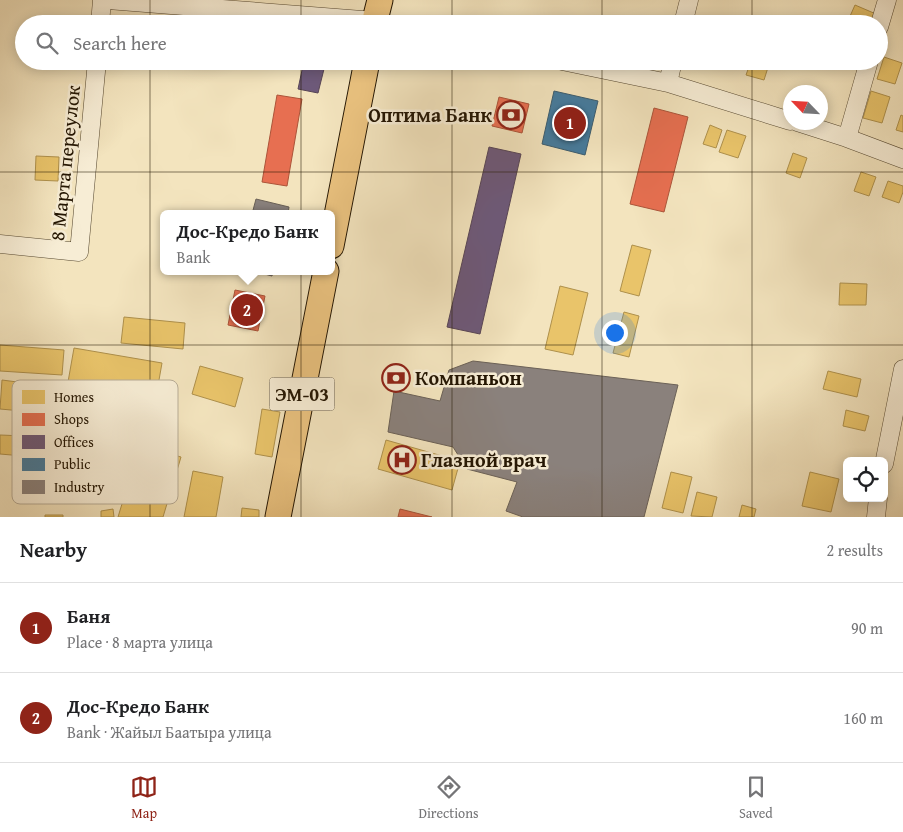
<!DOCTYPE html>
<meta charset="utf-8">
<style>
:root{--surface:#fff;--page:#f6f6f6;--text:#202124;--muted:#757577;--line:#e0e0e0;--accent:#8f2418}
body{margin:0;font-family:"Gentium Book Plus",serif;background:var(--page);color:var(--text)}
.controls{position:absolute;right:15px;bottom:15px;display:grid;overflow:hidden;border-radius:8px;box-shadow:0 2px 12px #0003}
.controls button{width:45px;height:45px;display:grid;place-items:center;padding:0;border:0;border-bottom:1px solid var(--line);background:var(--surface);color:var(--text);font:25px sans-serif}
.compass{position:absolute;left:783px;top:85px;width:45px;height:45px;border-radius:50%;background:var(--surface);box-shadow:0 2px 12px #0003;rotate:295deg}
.you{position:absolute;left:614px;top:332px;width:18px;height:18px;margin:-12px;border:4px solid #fff;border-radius:50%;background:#1a73e8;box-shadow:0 0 0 8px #1a73e833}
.badge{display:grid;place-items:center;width:32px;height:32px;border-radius:50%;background:var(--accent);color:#fff;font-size:16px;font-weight:700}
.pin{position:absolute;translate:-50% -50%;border:2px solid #fff;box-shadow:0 1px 5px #0006}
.popup{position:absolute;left:160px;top:210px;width:175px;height:65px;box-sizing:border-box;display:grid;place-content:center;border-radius:8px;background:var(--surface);filter:drop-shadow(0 1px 4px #0005);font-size:16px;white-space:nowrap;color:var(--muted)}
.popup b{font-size:19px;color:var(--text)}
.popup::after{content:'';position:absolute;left:50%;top:100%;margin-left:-10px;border:10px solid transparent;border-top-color:var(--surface)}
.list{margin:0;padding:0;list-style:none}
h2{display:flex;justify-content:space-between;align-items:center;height:65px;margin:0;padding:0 20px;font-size:21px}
h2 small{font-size:16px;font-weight:400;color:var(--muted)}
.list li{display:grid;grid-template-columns:32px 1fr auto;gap:15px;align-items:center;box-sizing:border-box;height:90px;padding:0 20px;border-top:1px solid var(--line)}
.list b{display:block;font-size:19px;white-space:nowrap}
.list p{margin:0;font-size:16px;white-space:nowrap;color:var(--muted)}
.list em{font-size:16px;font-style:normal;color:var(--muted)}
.icon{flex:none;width:28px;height:28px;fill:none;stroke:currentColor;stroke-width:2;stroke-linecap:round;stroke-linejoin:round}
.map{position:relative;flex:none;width:903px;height:517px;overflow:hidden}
.search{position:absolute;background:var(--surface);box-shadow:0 2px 12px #0003;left:15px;right:15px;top:15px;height:55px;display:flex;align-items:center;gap:12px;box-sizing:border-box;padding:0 18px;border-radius:28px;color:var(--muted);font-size:19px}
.sheet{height:245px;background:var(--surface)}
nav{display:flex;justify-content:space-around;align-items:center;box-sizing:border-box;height:70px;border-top:1px solid var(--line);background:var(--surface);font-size:14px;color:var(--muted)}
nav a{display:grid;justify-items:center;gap:2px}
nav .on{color:var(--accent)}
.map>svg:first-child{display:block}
</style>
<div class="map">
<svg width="903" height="517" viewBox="0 0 903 517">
<rect width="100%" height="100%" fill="#f3e4be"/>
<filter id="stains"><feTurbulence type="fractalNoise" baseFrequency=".004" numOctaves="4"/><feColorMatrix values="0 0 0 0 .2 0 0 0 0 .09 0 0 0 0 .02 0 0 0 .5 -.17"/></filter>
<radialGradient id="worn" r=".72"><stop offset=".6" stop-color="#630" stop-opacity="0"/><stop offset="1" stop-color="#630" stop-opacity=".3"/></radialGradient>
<path fill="#e9c46a" stroke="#ae904b" d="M855,5L876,14L872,24L847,23Z
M884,57L902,63L895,84L877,79Z
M751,61H770L764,80L746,75Z
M871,91L890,97L882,123L863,118Z
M901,115L903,116V132L896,130Z
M710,125L722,130L716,148L703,144Z
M727,130L746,136L738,158L719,152Z
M793,153L807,158L800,178L786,173Z
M36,156L59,157L58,181L35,180Z
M861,172L876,177L869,196L854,191Z
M888,181L903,186V192L899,203L882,197Z
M632,245L651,250L639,296L620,291Z
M840,283L867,284L866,305H839Z
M560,286L588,293L573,355L545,349Z
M624,312L639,316L629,357L613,353Z
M124,317L185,323L183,349L121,343Z
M0,345L64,350L62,375L0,371Z
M74,348L162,363L156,397L68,382Z
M200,366L243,378L235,407L192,394Z
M828,371L861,379L857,397L823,389Z
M2,380L25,383L22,411L0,409Z
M262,409L280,412L272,457L255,454Z
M846,410L869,416L865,431L843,426Z
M0,435L25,436L23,456L0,454Z
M386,440L460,461L452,490L378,469Z
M140,445L181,457L163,517H118Z
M193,471L223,477L216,517H184Z
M671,472L692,477L683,513L662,508Z
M810,472L839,479L831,512L802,506Z
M697,492L717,497L712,517L691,516Z
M742,505L756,509L754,517H739Z
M242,508L259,510V517H241Z
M113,509L114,517H101V511Z
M45,515H63V517H45Z"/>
<path fill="#e76f51" stroke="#ac5439" d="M277,95L302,99L287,186L262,182Z
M499,97L529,104L522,133L492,126Z
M654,108L688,117L664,212L630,204Z
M235,290L265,296L258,331L228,325Z
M400,509L432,517H398Z"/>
<path fill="#6d597a" stroke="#574556" d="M304,61H326L318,93L298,89Z
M489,147L521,154L480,334L447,327Z"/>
<path fill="#457b9d" stroke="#3b5c6e" d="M554,91L598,101L585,155L542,144Z"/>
<path fill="#8a817c" stroke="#6b6157" d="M256,199L289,207L288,214H252Z
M253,271H273L272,276Z
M473,361L678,385L644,517H523L506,511L517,482L467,469L453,447L388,432L394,391L440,401L449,370Z"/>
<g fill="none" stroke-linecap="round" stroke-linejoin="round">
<defs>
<path id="minor" d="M108,0L375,21L384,23
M100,24L102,0
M683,24L689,0
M879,27L887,0
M562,61L668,83L790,121
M668,83L673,61
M797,122L847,138L903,159
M847,138L869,61
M0,244L79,252L97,61
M884,464L903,369
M876,517L878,498"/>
<path id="highway" d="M374,24L380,0
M331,246L367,61
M278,517L326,271"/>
</defs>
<use href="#minor" stroke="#574931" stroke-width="19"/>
<use href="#highway" stroke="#231502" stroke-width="27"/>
<use href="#minor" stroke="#f7edd5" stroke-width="18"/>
<use href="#highway" stroke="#eac27f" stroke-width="25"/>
</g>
<path fill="none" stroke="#231502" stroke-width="1" stroke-opacity="0.55" d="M150,0V24M301,0V24M452,0V24M602,0V24M752,0V24M150,61V517M301,61V517M452,61V517M602,61V517M752,61V517M0,172H903M0,345H903"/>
<defs>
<symbol id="bank-ring" viewBox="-11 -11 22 22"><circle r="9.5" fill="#f7edd5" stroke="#8f2418" stroke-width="1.5"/><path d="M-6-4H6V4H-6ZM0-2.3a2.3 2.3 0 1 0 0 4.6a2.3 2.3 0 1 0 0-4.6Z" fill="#8f2418"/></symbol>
<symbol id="hospital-ring" viewBox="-11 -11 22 22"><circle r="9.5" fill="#f7edd5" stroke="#8f2418" stroke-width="1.5"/><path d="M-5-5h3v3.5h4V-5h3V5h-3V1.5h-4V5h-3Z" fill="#8f2418"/></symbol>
</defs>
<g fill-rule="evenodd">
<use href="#bank-ring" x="495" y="99" width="32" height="32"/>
<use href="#bank-ring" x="380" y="362" width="32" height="32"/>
<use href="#hospital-ring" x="386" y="444" width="32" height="32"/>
</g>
<g text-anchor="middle" stroke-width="5" stroke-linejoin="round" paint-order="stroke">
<rect fill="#f7edd5" stroke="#635641" stroke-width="1" x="269.5" y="377.5" width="65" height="33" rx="4"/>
<g font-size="19" font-weight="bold" fill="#231502">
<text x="302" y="401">ЭМ-03</text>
</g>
<g font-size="20" font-weight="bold" fill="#231502" stroke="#f7edd5" text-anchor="start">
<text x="492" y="122" text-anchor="end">Оптима Банк</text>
<text x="415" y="385">Компаньон</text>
<text x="421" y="467">Глазной врач</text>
</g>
<g font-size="20" fill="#231502" stroke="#f7edd5">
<text transform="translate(65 163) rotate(-84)" y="7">8 Марта переулок</text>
</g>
</g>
<rect x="12" y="380" width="166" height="124" rx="8" fill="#f7edd5" stroke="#b7ac96" stroke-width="1"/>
<rect x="22" y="390" width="23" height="14" fill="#e9c46a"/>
<rect x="22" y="413" width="23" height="13" fill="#e76f51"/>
<rect x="22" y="435" width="23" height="14" fill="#6d597a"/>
<rect x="22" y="458" width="23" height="13" fill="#457b9d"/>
<rect x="22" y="480" width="23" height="14" fill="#8a817c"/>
<g font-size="14" fill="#231502">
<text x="54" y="402">Homes</text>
<text x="54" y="424">Shops</text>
<text x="54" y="447">Offices</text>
<text x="54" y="469">Public</text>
<text x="54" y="492">Industry</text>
</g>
<rect width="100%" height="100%" filter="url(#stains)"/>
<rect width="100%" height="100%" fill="url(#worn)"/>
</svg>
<div class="controls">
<button><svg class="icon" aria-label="locate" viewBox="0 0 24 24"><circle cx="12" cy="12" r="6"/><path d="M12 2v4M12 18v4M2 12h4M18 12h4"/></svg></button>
</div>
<svg class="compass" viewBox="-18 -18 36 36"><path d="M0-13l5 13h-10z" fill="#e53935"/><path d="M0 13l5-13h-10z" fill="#757577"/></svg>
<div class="you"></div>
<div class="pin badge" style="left:570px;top:123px">1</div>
<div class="pin badge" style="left:247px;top:310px">2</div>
<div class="popup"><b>Дос-Кредо Банк</b>Bank</div>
<div class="search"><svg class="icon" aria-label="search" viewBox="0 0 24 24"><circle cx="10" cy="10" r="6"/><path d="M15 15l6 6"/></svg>Search here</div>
</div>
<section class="sheet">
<h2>Nearby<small>2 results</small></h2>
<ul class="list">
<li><span class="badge">1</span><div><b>Баня</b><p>Place · 8 марта улица</p></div><em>90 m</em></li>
<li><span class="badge">2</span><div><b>Дос-Кредо Банк</b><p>Bank · Жайыл Баатыра улица</p></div><em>160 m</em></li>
</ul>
</section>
<nav>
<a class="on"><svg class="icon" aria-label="map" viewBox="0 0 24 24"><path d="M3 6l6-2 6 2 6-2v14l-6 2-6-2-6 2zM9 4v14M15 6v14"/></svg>Map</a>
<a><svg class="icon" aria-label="directions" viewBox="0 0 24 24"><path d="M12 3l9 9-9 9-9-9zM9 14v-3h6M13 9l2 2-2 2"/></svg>Directions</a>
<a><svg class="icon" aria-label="saved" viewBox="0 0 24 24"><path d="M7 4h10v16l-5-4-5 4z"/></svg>Saved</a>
</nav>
